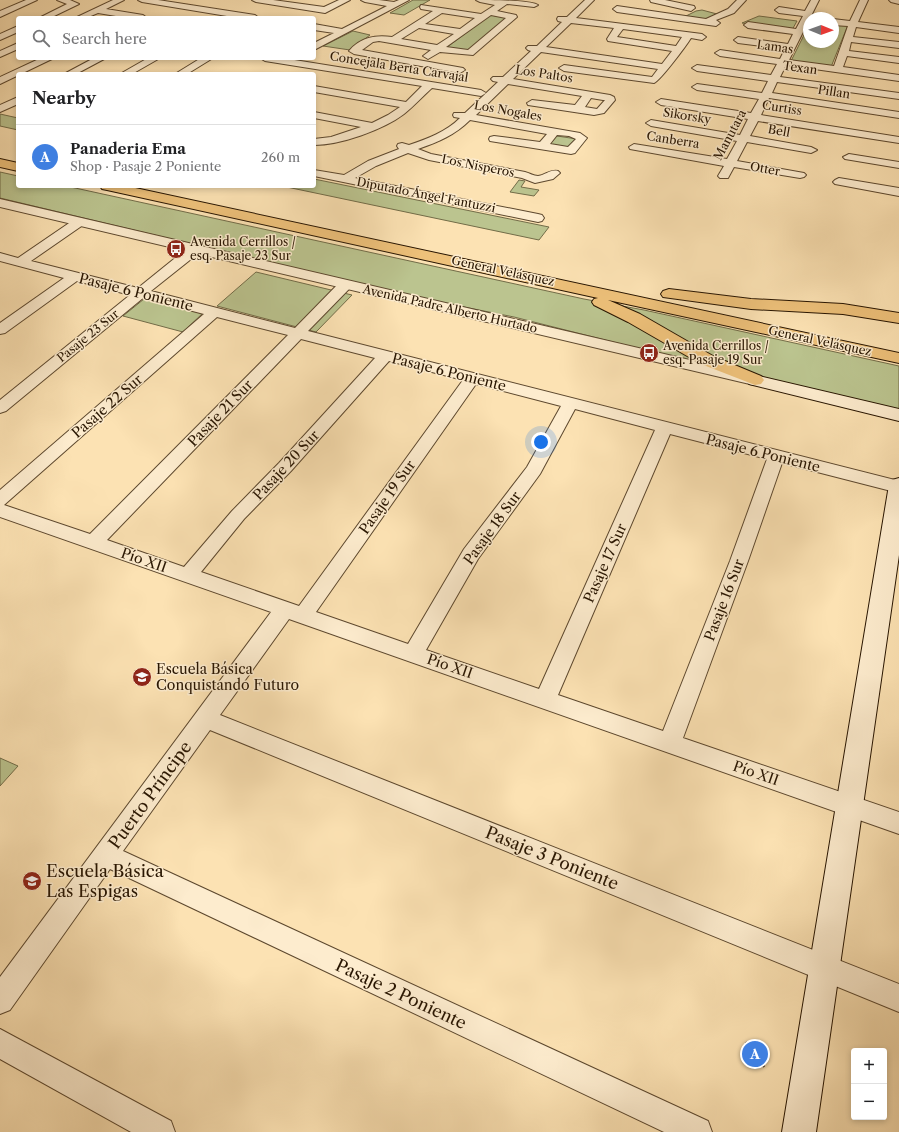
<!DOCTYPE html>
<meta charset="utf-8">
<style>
:root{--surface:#fff;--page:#f6f6f6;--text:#202124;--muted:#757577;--line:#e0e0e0;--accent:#8f2418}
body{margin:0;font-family:"Libre Caslon Text",serif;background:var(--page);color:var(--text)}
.controls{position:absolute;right:12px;bottom:12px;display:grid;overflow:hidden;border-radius:4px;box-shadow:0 2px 6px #0003}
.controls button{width:36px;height:36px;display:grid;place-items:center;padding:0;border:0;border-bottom:1px solid var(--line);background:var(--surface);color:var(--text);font:20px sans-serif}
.compass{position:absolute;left:803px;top:12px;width:36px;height:36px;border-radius:50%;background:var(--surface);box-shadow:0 2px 6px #0003;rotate:91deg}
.you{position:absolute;left:541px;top:442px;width:14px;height:14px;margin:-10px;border:3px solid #fff;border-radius:50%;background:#1a73e8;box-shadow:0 0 0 6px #1a73e833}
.badge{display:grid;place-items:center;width:26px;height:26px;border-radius:50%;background:var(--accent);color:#fff;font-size:13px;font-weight:700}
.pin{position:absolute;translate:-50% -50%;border:2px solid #fff;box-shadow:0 1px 4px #0006}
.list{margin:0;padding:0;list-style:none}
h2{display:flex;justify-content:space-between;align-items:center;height:52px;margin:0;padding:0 16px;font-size:17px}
h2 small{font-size:13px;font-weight:400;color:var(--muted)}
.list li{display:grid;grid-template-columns:26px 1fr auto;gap:12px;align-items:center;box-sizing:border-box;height:64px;padding:0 16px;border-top:1px solid var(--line)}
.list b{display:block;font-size:15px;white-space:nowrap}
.list p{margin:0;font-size:13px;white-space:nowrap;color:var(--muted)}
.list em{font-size:13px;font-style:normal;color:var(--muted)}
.icon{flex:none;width:22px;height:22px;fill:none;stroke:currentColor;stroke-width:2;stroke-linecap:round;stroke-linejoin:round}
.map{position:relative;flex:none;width:899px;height:1132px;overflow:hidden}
.search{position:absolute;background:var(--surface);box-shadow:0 2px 6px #0003;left:16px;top:16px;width:300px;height:44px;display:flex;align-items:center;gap:10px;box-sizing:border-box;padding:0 14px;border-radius:4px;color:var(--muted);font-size:15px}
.panel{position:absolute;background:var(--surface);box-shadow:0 2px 6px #0003;left:16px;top:72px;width:300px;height:116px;border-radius:4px}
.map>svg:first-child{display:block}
</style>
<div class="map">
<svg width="899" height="1132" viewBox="0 0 899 1132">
<rect width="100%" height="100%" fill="#fce2b3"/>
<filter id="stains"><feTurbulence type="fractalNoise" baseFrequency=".005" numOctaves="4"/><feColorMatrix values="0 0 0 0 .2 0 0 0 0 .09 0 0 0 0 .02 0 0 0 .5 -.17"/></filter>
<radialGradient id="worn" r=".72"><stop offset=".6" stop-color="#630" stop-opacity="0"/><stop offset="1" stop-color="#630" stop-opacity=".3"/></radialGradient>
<path fill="#bbc48f" stroke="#726c48" d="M413,0H430L404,15L390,13Z
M702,10L717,14L708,20L686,16L696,11Z
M490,15L510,18L468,52L446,48Z
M759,16L797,21L792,30L742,23Z
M833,23L848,25L831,67L791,61L809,25V42H833Z
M353,31L370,35L350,50L323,46Z
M0,114L18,118V130L0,126Z
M557,136L577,139L569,150L548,146Z
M0,172L18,176V186H66L584,299L644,310L899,366V411L716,368L514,317L409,296L0,198Z
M314,179L549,227L539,240L282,186H314Z
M519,180L525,181L521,187L539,190L534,196L510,192Z
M256,272L352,295L316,332L217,306Z
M144,299L203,313L183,332L123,316Z
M0,758L18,766L0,786Z"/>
<path fill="#db9871" stroke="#281501" d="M746,1042L766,1050L764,1067L743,1058Z"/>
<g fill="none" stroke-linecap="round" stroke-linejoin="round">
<defs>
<path id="minor" d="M26,0H37L0,17V11Z
M57,0H70L79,4L50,18H39L67,4Z
M113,0H124L106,9L143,15L147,18H128L98,13L86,18H75Z
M138,0H158L255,15L259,18H239L142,2Z
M252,0H273L324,7L339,0H350L325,13L256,2Z
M361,0H379L394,2L399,0H409L314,50V43L334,33L314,30V24L342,29L387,6L365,2Z
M476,0C488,0 530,0 538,5L534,7L507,4L497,11L516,15L517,17L473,55L440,52L428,59L423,56L431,50L379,41L373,42L362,50L463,68L465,70L460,73L354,54L349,51C361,37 375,35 392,37L433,11L421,9L420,7L421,5L481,14L495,5L480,2ZM442,13L475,18L460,29L425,24ZM491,15L506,18L468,50L446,47ZM419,28L454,34L437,45L401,39Z
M585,0H594L576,18L702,34L706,37L702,40L691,38C686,46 660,81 654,83L564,71L559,68L564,65L652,77L658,69L541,52L513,79L610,95L614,97L615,100L604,113L594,115L528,105L527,103L532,100L575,105L582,96L508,84L476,115L580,133L587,138L575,153L571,154L490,141L489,139L490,137L494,136L540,142L547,134L470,120C455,135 438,142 418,149L431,154L525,172C529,173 534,176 538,176C546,175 550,169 558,171L560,173L553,179L535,183L522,178L429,160L408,153L376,166L355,178L538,214L542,215L544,218L542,221L538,222L314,176V170L344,175L368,161L399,149L397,146L398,144L402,143L409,145C427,139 446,132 460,118L454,117L453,115L454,113H465L498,82L493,81L491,79L493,77H503L531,51L528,50L526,48L528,46H537L562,22L558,21L557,19L558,17H567ZM571,23L614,28L607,39L608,41L672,51L662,64L546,47ZM623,29L682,37L676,46L617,37ZM591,98L603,100H605L597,109L585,107ZM557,135L569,136L576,139L568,147L550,144Z
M650,0H665L694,6L695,8L691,11L651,2Z
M737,0H746L734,13L716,20L720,23L716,26L617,12L613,9L617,6L706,19L728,9Z
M811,0H819L789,60L834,66L848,26L833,25V19L850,21L860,0H868L858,22L899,27V33L856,27L853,37L899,42V48L851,42L849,51L899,57V63L847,56L843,67L899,75V81L786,65L780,77L899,93V99L777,82L772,93L899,112V118L769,98L761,115L899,137V143L758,121L750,136L811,147L817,150L811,153L747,142L737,161L804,173L806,175L804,177L800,178L734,167L728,178H720L718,176L724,166L630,149L629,147L634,144L727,159L737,141L651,126L646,123L651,120L740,135L748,119L661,105L656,102L661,99L751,113L759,99L697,90L692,87L697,84L762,93L768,81L697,71L692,68L697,65L771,75L777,64L720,56L715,53L720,50L780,59L785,49L738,43L734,40L738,37L788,44L793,34L748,28L744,25L748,22L796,29L803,16L779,13L775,10L779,7L805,11Z
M18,26V32L0,40V34Z
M18,43V49L0,57V51Z
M41,58H54L0,84V77Z
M94,58H106L76,74H64Z
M148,58H160L132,74H120Z
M201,58H213L187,74H175Z
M260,58H282L481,90L486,93L481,96L432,88C423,96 414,106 404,114C383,130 340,145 314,145V139L331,137L361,127L314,118V112L372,123L388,115L400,107L314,92V86L406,102L422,86L265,61Z
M18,97V104L0,112V105Z
M849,154L899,162V168L845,159L843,157Z
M839,178L899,188V196L835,184L833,182L835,180Z
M79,218L83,219L85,222L83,225L31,261L138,288L190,246H200L201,249L200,252L151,291L295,328L341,281H351L353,284L351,287L308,331L899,481V493L782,463L748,561L683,738L899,812V834L289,619L220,715L899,984V1012L210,730L123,851L708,1121L712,1132H664L110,869L10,1010L0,1014V977L271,612L0,517V490L204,314L143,298L6,411L0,413V400L130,295L77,281L5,333L0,334V323L64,278L0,261V253L18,258L75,219ZM217,317L288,335L90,534L4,505ZM301,339L375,358L279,463L232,511L184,567L107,540ZM389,361L463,380L299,606L201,572L244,519L291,471ZM476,384L561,406L527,467L464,549L408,644L316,612ZM575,409L655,430L539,689L426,650L478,559L540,474ZM670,434L767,459L730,561L663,731L558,695Z
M0,1029L171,1121L175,1132H131L0,1059Z"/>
<path id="tertiary" d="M889,0H899V4L891,2Z
M0,199L754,375L760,376L763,380L760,384L754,385L0,207Z"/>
<path id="secondary" d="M755,375L899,409V421L749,384L746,380L749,376Z
M899,478V555L816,1132H782L889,485L892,480Z"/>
<path id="motorway" d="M0,159L18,163V171L0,167Z
M100,186H126L899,353V363L608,300L640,314L713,356L761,376L764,380L761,384L755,385L701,364L628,322L594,305L592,302L594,299L598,298L107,190L102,189Z
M669,289L751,299L843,304L899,313V323L843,314L751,309L663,297L661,294L663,291Z"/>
</defs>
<use href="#minor" stroke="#5d482e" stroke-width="2"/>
<use href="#tertiary" stroke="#5d482e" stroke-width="2"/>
<use href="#secondary" stroke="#281501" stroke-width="2"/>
<use href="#motorway" stroke="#281501" stroke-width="2"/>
<use href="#minor" fill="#fdecce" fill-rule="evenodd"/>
<use href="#tertiary" fill="#fdecce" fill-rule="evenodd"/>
<use href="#secondary" fill="#fdecce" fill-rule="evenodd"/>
<use href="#motorway" fill="#eec17a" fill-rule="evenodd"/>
</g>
<defs>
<symbol id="bus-disc" viewBox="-11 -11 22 22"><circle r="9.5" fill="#8f2418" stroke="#fdecce"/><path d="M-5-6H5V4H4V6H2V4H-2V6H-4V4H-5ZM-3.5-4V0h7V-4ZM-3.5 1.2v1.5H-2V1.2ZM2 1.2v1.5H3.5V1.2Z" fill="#fff"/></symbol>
<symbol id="school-disc" viewBox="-11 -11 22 22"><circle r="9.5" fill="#8f2418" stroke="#fdecce"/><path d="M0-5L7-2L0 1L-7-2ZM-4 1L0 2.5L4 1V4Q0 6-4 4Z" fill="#fff"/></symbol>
</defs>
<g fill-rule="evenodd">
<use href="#bus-disc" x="165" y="238" width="22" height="22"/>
<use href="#bus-disc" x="638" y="342" width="22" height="22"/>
<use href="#school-disc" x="131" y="666" width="22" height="22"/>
<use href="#school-disc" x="21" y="870" width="22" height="22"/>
</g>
<g text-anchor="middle" stroke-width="3" stroke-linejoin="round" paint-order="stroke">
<g font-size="12" fill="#281501" stroke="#fdecce">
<text transform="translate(775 47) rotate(8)" y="4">Lamas</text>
<text transform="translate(399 67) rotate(9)" y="4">Concejala Berta Carvajal</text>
<text transform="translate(800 68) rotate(8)" y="4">Texan</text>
<text transform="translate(544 74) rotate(9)" y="4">Los Paltos</text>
<text transform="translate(834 92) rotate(9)" y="4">Pillan</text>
<text transform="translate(782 108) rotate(9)" y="4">Curtiss</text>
<text transform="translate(508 111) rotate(10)" y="4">Los Nogales</text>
<text transform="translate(687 116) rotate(9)" y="4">Sikorsky</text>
<text transform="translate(779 131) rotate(10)" y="4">Bell</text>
<text transform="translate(730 135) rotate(-62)" y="4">Manutara</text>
<text transform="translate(673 140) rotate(9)" y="4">Canberra</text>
<text transform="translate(478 166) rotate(11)" y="4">Los Nisperos</text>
<text transform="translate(765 169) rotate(10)" y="4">Otter</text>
<text transform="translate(426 195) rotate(11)" y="4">Diputado Ángel Fantuzzi</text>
<text transform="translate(503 271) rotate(12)" y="4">General Velásquez</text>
<text transform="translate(450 309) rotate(13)" y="4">Avenida Padre Alberto Hurtado</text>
<text transform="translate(88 336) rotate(-39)" y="4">Pasaje 23 Sur</text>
<text transform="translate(820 341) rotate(12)" y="4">General Velásquez</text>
</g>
<g font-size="12" fill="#281501" stroke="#fdecce" text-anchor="start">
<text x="190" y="246">Avenida Cerrillos /<tspan x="190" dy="14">esq. Pasaje 23 Sur</tspan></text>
<text x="663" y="350">Avenida Cerrillos /<tspan x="663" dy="14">esq. Pasaje 19 Sur</tspan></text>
</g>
<g font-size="14" fill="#281501" stroke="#fdecce">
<text transform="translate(136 292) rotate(14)" y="5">Pasaje 6 Poniente</text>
<text transform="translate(449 372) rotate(14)" y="5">Pasaje 6 Poniente</text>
<text transform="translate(107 406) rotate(-41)" y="5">Pasaje 22 Sur</text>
<text transform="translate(220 413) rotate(-46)" y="5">Pasaje 21 Sur</text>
<text transform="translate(763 453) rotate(14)" y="5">Pasaje 6 Poniente</text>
<text transform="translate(286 465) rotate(-47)" y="5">Pasaje 20 Sur</text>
<text transform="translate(387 497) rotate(-55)" y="5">Pasaje 19 Sur</text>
<text transform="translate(492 528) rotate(-54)" y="5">Pasaje 18 Sur</text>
<text transform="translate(144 560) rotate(19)" y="5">Pío XII</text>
<text transform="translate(605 563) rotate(-66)" y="5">Pasaje 17 Sur</text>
<text transform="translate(724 600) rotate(-69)" y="5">Pasaje 16 Sur</text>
<text transform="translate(450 666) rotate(19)" y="5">Pío XII</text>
<text transform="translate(756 773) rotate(19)" y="5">Pío XII</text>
</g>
<g font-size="14" fill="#281501" stroke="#fdecce" text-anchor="start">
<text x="156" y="674">Escuela Básica<tspan x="156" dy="16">Conquistando Futuro</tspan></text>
</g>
<g font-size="17" fill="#281501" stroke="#fdecce">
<text transform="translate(150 795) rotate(-54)" y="6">Puerto Príncipe</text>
<text transform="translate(552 858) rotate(22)" y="6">Pasaje 3 Poniente</text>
<text transform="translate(401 994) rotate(25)" y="6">Pasaje 2 Poniente</text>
</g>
<g font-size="17" fill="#281501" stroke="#fdecce" text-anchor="start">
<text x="46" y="877">Escuela Básica<tspan x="46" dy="20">Las Espigas</tspan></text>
</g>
</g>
<rect width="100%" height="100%" filter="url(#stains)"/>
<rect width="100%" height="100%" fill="url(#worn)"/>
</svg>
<div class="controls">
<button>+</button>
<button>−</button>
</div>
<svg class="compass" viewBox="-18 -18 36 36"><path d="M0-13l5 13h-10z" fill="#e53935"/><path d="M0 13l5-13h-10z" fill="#757577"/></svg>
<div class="you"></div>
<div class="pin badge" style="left:755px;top:1054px;background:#3f7fe0">A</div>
<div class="search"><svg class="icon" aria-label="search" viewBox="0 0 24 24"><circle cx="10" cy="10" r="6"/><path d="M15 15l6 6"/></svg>Search here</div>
<section class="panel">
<h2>Nearby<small></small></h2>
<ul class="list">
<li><span class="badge" style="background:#3f7fe0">A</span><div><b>Panaderia Ema</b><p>Shop · Pasaje 2 Poniente</p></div><em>260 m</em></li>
</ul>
</section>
</div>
